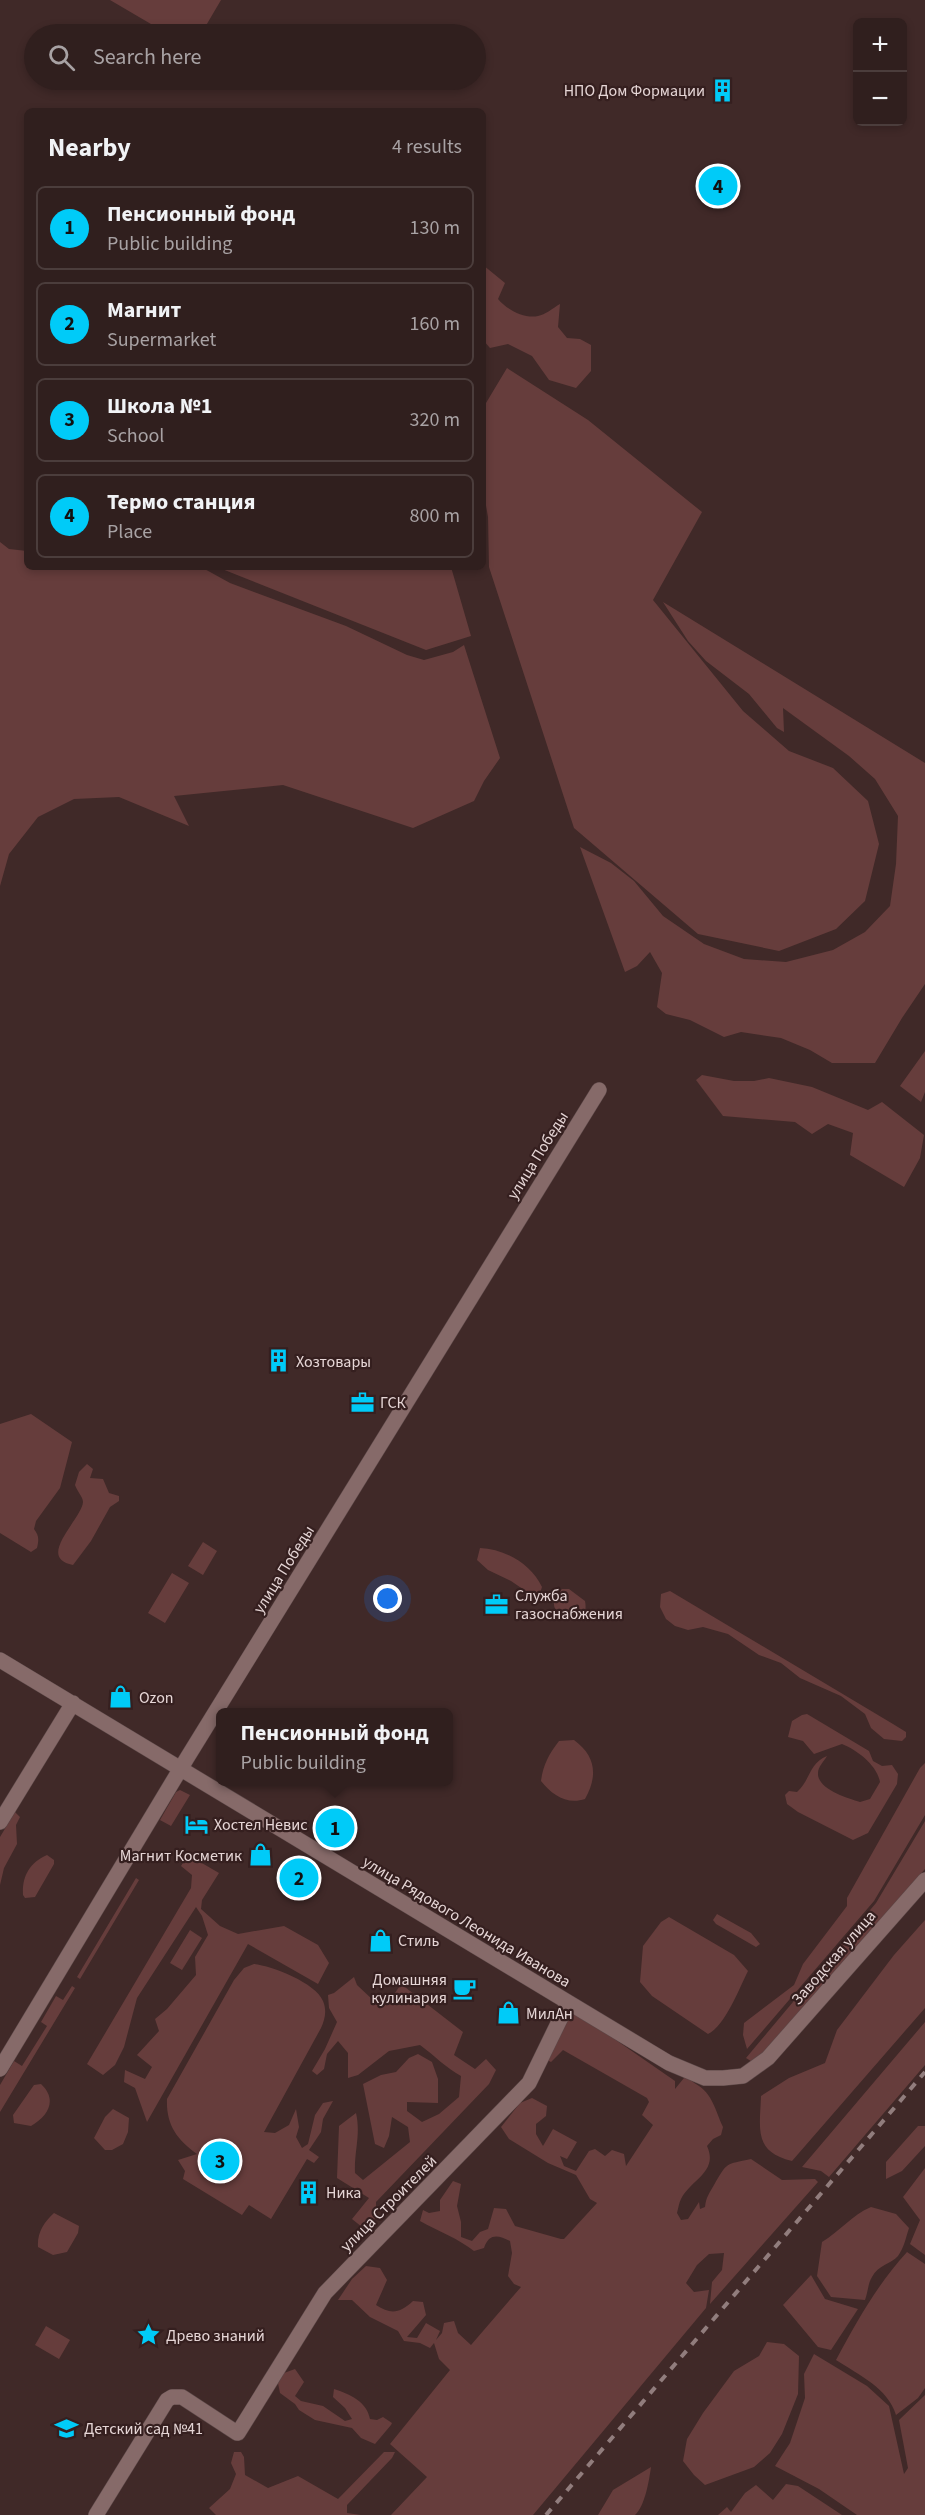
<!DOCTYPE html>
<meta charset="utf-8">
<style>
:root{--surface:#301f1e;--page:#382727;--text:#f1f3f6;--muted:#a8a2a4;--line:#4b3d3c;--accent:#00cbf8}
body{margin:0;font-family:"Source Sans 3",sans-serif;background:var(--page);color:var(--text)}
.controls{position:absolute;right:18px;top:18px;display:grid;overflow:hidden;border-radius:9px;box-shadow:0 3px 9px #0003}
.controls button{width:54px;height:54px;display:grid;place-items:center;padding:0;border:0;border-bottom:2px solid var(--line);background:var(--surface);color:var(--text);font:30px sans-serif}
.you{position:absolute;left:388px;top:1599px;width:21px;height:21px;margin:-15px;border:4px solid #fff;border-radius:50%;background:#1a73e8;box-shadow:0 0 0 9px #1a73e833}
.badge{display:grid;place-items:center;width:39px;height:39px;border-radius:50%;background:var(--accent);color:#111;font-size:20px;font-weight:700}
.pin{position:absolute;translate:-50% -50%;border:3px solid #fff;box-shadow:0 2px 6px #0006}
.popup{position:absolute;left:216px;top:1708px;width:237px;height:78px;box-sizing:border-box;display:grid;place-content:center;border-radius:9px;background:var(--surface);filter:drop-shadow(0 2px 4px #0005);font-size:20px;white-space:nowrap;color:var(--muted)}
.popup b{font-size:22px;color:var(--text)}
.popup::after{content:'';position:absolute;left:50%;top:100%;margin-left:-12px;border:12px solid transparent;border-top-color:var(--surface)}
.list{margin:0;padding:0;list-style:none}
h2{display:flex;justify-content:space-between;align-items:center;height:78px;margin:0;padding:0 24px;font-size:26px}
h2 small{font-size:20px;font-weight:400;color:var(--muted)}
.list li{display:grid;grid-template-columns:39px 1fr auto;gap:18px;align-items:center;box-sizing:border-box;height:84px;margin:0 12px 12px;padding:0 12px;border:2px solid var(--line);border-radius:9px}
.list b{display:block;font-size:22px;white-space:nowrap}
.list p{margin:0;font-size:20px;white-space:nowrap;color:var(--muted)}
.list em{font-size:20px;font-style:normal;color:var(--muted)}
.icon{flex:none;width:33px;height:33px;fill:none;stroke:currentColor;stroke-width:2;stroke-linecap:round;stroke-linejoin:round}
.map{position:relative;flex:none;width:925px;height:2515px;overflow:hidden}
.search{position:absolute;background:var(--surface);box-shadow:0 3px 9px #0003;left:24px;top:24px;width:462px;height:66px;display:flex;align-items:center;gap:15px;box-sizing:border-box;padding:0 21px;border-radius:33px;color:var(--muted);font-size:22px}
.panel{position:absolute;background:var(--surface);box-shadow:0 3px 9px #0003;left:24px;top:108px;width:462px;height:462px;border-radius:9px}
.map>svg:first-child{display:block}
</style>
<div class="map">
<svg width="925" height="2515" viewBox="0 0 925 2515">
<rect width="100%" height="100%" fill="#402928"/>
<path fill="#663d3c" d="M110,0H221L201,34H168Z
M483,265L505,283L498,299C506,309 524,319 538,316C545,315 553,308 560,304L558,327L567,338L580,339L591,345V371L576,388L549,380L532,356L508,344L490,348L483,340Z
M507,368L588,420L702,512L653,600L743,711L789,751L833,768L868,801L879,844L865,901L836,929L779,951L698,934L574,828L489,567L488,517L483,488V408Z
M0,542L9,549L27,551V567H201L230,583L346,626L407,655L424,660L453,652L464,645L500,758L484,781L474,801L413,828L283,785L174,796L189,826L119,797L74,799L38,817L9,854L0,886Z
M217,567H451L471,636L426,650Z
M663,602L925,763V984L902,1018L875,1063H832L810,1050L781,1038L741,1032L724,1037L690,1020L666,1014L657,1007L662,973L650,952L637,966L625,972L580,847L611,863L634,881L663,916L704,944L744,959L786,962L833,950L865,932L890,906L896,864L898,816L875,779L849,756L783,708L784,732L777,728L749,694L706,661L688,641Z
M925,1051V1092L921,1102L900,1086Z
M702,1075L734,1081H754L769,1078L812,1087L868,1110L882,1102L924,1135L920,1158L904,1187L850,1155L853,1133L828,1124L812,1134L795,1122L723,1116L696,1080Z
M31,1414L72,1442L60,1488L36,1521L34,1529C39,1536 39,1539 37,1548L31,1552L0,1533V1424Z
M87,1464L93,1469L90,1478L103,1479L109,1493L119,1496V1501L110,1507L91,1541L73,1565C35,1558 82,1519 83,1502C83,1497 77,1491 75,1485L79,1472Z
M203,1542L217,1551L203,1575L188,1566Z
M480,1548C505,1549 531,1564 542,1587L540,1593L535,1596L530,1594L511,1581L488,1570L477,1560Z
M172,1573L189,1583L165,1623L148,1613Z
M562,1589H569L585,1601C587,1611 584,1616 576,1620C557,1616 545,1606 562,1589Z
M670,1591L893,1724L906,1732V1737L902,1741L884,1739L871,1728L865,1714L841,1696L800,1678L781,1663L759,1655L728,1634L703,1627L688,1630L675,1626L666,1619L660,1607L661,1594Z
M807,1714L869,1751L873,1761L882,1766L892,1765L898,1774L897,1784L868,1833L853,1840L798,1812L787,1804L785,1795L789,1791L797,1792C810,1781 809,1763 827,1756C824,1761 818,1767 818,1773C817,1789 847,1798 860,1802L870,1799L880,1782C877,1765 857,1750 842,1744L814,1754L803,1741L788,1737L792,1721L802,1715Z
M574,1740C596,1756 598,1776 585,1799C567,1805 552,1795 541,1781C543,1765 549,1754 559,1741Z
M925,1763V1815L874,1901L747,2049L743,2035L744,2023L794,1985L803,1964L847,1906V1898L920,1768Z
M180,1790L190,1795L171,1826L160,1820L176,1792Z
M15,1812L20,1817L16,1825L17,1844L4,1868L0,1885V1837Z
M925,1821V1869L754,2063L746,2058L876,1903Z
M47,1855L54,1860V1864L35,1897L25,1898L23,1895C22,1877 29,1863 47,1855Z
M188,1855L219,1873L202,1900L201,1909L220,1926L238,1934L284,1926L318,1945L329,1963L318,1984L248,1944L147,2122L135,2088L124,2082L125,2070L145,2079L152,2067L137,2055L159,2031L155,2019L167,2009L196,1975L195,1957L208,1935L202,1916L196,1907L137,1998L124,2047L115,2065L103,2075L87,2064L191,1888L192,1875L181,1866Z
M136,1878L139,1880L80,1979L77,1977Z
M717,1914L751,1933L760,1944L756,1947L716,1924L713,1920Z
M669,1917L734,1955L748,1971C739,1989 725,2026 708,2034L652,1996L640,1982L643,1946L661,1922Z
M925,1920V2008L792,2161C753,2152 760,2128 761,2096L789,2078L825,2063L837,2030L894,1955Z
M190,1930L202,1938L182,1970L170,1963Z
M254,1964C272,1966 316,1983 323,2001C327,2011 325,2019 321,2028L264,2132L275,2133L289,2125L296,2109L299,2127L296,2137L302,2148L308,2144L315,2115L323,2103L333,2101L323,2119L321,2132L309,2150L319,2157L314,2163L307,2159L271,2219L249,2205L242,2215L183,2179L185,2171L178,2160L197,2154C176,2139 166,2124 167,2099L234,1980L244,1968Z
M354,1977L357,1985L374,2001L393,1996L401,1984L463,2032L454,2055L475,2069L486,2059L496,2070L489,2084L376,2202V2217L367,2231L352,2219L369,2198L337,2178L339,2126L356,2113C361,2135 354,2151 355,2173L363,2180L410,2142L408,2127L392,2117L389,2136L384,2148L375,2144L363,2084L381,2075L396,2072L409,2058L418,2054L432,2062L438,2079V2103L407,2102V2111L422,2122L439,2114L459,2097L461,2076C446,2068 435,2056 420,2045L389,2051L358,2075L348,2078V2053L338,2041L327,2054L324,2069L317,2075L312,2071L325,2049L337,2022L329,2008L328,1995L334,1993Z
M72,1986L75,1988L0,2112V2085L14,2061L22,2066L47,2026L41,2022L56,1996L63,2000Z
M577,2013L675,2081V2089L684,2078C690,2078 691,2081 696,2084C713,2094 715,2110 723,2127L721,2135L713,2139L707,2146C719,2172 690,2180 681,2199C679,2203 678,2209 677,2213L681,2220L688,2219L699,2202L700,2209L705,2207C706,2197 709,2194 714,2185C728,2161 725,2165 751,2159L782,2180L815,2179L818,2182L710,2304L712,2282L722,2270L724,2253L709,2254L697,2265L686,2283L694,2292L709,2290L706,2308L533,2515H391L427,2477L390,2444L450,2370L439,2359L434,2343L430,2348L420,2343L404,2341L398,2331L370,2317L352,2300H338L352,2279L366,2266L380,2268L387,2280L376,2305C391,2315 400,2313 413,2301L423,2302L426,2315L407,2337L417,2338L426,2323L440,2331L436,2340L442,2333L444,2323L454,2321L458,2333L471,2345L521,2287L514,2284L508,2276L512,2253L510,2241C498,2235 489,2233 484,2248L474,2251C459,2239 438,2231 420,2221L423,2210L429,2213L440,2211V2200L453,2181L461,2184L457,2206L461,2222V2237L472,2241L480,2232L488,2229L494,2208L506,2209L515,2226L561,2239H564L597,2203L590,2199L576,2175L548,2163L509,2139L501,2127L520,2103L532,2098L547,2106L546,2116L536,2124V2134L543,2146L553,2129L577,2142L567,2159L560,2156L564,2166L576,2171L589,2151L595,2149L605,2156L612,2150L624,2154L626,2166L653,2125L642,2115L649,2102L647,2098L563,2050L551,2062L547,2060L569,2017Z
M925,2022V2065L829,2177L821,2171L802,2167Z
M41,2084C58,2100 48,2116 31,2126L14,2123L13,2115L34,2085Z
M113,2109L129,2118L128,2132L123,2144L112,2150H105L94,2138L105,2117Z
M918,2126H925V2146L902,2171L886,2179V2162Z
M925,2168V2255L910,2244L920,2220L903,2197Z
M871,2207L896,2214L909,2228C906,2237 904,2248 898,2256C891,2264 878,2265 872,2277C868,2283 868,2292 865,2300L831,2297L817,2276L822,2242C840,2231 852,2215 871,2207Z
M54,2213L79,2226L78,2233L67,2252L53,2255L38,2247C37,2233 44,2222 54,2213Z
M907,2252L925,2264V2388L918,2398L896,2415C888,2388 859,2375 836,2360C857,2321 877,2285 907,2252Z
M811,2275L825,2299L858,2309L831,2350L818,2347L783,2305Z
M46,2326L70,2340L59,2359L35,2345Z
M767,2342L784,2344L799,2356L798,2394L782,2434L770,2453L754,2467L705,2485L694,2475L683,2461L687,2439L703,2413L734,2371L759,2356Z
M814,2354L867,2386L889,2406L904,2474L908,2468L899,2420L925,2395V2515H857L819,2489L775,2466L790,2443L805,2398L804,2374Z
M295,2369L304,2382L295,2396L301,2401L323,2406L345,2421L352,2419L345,2408L333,2397L334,2389C350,2394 367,2402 370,2419L377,2420L383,2417L392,2423L391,2425L375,2444L361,2438L352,2428L315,2420L299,2410L295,2404L280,2393L278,2383L284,2373Z
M234,2452H241L244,2457L245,2475L268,2488L298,2476L338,2499L384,2452H395L392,2458L347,2505V2513L361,2515H216L209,2508L230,2489L236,2474L231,2463Z
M651,2467C649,2481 645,2506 635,2515H598L613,2490Z
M786,2484L798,2486L842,2515H718L727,2507L731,2512L745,2493L756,2485L773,2500Z"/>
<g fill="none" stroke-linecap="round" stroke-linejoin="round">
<defs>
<path id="minor" d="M0,1660L669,2063L705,2078H723L743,2076L768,2058L925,1880
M0,1822L73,1703
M0,2069L187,1758L599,1090
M238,2433L325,2293L529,2083L568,2003
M96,2515L167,2400L172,2397H182L237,2433"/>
</defs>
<use href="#minor" stroke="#5c4848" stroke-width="16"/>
<use href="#minor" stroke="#866a69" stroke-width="15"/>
<path stroke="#917d7d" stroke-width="4" stroke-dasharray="8 8" stroke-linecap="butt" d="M546,2515L925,2072"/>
</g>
<defs>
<symbol id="building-bare" viewBox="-9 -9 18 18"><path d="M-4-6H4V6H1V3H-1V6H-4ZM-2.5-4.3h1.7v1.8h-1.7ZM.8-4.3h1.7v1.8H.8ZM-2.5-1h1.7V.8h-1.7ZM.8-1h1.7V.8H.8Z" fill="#00cbf8" stroke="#351f1f" stroke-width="2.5" paint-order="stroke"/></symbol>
<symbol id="office-bare" viewBox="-9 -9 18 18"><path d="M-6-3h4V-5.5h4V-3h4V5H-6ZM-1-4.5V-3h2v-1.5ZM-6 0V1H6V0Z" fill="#00cbf8" stroke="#351f1f" stroke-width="2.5" paint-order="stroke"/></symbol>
<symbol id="shop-bare" viewBox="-9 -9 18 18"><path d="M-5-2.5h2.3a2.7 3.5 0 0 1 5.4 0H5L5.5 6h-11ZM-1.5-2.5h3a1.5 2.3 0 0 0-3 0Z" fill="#00cbf8" stroke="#351f1f" stroke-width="2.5" paint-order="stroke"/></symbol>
<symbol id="hotel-bare" viewBox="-9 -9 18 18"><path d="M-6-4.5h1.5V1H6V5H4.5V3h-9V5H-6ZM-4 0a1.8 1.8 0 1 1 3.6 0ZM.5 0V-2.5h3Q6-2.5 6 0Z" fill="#00cbf8" stroke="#351f1f" stroke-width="2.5" paint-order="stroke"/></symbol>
<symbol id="cafe-bare" viewBox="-9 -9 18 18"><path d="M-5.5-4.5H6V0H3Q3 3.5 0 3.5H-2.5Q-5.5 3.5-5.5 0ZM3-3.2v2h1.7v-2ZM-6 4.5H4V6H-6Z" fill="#00cbf8" stroke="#351f1f" stroke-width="2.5" paint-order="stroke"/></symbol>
<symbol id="sight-bare" viewBox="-9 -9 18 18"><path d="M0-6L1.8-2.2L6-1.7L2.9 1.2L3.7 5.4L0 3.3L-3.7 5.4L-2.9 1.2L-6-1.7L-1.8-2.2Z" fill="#00cbf8" stroke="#351f1f" stroke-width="2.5" paint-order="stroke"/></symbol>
<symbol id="school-bare" viewBox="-9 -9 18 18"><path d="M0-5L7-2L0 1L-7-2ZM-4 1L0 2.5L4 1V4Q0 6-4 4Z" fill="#00cbf8" stroke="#351f1f" stroke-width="2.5" paint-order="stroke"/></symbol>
</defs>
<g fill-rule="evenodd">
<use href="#building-bare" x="706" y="74" width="33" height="33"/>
<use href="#building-bare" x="262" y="1344" width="33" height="33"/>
<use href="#office-bare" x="346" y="1386" width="33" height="33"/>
<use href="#office-bare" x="480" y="1588" width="33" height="33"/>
<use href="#shop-bare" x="104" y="1680" width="33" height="33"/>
<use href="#hotel-bare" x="180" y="1808" width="33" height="33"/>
<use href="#shop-bare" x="244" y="1838" width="33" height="33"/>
<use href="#shop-bare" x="364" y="1924" width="33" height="33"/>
<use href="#cafe-bare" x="448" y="1972" width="33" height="33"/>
<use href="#shop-bare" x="492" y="1996" width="33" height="33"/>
<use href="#building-bare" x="292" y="2176" width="33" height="33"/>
<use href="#sight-bare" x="132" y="2318" width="33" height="33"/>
<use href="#school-bare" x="50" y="2412" width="33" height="33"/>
</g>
<g text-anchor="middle" stroke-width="4.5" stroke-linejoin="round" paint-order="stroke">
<g font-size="16" fill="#e6d6d6" stroke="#351f1f" text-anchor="start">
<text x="705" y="96" text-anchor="end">НПО Дом Формации</text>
<text x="296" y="1367">Хозтовары</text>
<text x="380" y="1408">ГСК</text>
<text x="515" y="1601">Служба<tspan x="515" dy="18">газоснабжения</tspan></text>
<text x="139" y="1703">Ozon</text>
<text x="214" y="1830">Хостел Невис</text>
<text x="242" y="1861" text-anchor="end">Магнит Косметик</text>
<text x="398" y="1946">Стиль</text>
<text x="447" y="1985" text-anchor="end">Домашняя<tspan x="447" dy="18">кулинария</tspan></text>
<text x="526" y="2019">МилАн</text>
<text x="326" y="2198">Ника</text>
<text x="166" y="2341">Древо знаний</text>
<text x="84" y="2434">Детский сад №41</text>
</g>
<g font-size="16" fill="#e6d6d6" stroke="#351f1f">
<text transform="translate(537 1155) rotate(-58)" y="6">улица Победы</text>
<text transform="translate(283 1569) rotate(-58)" y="6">улица Победы</text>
<text transform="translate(467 1921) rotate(31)" y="6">улица Рядового Леонида Иванова</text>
<text transform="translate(833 1957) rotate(-49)" y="6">Заводская улица</text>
<text transform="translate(388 2203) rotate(-45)" y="6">улица Строителей</text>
</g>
</g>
</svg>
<div class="controls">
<button>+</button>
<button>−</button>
</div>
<div class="you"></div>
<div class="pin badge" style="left:335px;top:1828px">1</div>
<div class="popup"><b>Пенсионный фонд</b>Public building</div>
<div class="pin badge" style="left:299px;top:1878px">2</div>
<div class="pin badge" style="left:220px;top:2161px">3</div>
<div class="pin badge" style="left:718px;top:186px">4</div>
<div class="search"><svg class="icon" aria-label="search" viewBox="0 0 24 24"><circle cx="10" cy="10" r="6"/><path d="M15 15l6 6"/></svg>Search here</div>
<section class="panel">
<h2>Nearby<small>4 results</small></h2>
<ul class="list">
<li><span class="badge">1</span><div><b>Пенсионный фонд</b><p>Public building</p></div><em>130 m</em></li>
<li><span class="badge">2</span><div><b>Магнит</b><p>Supermarket</p></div><em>160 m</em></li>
<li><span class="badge">3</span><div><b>Школа №1</b><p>School</p></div><em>320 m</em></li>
<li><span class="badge">4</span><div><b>Термо станция</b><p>Place</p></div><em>800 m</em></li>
</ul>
</section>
</div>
